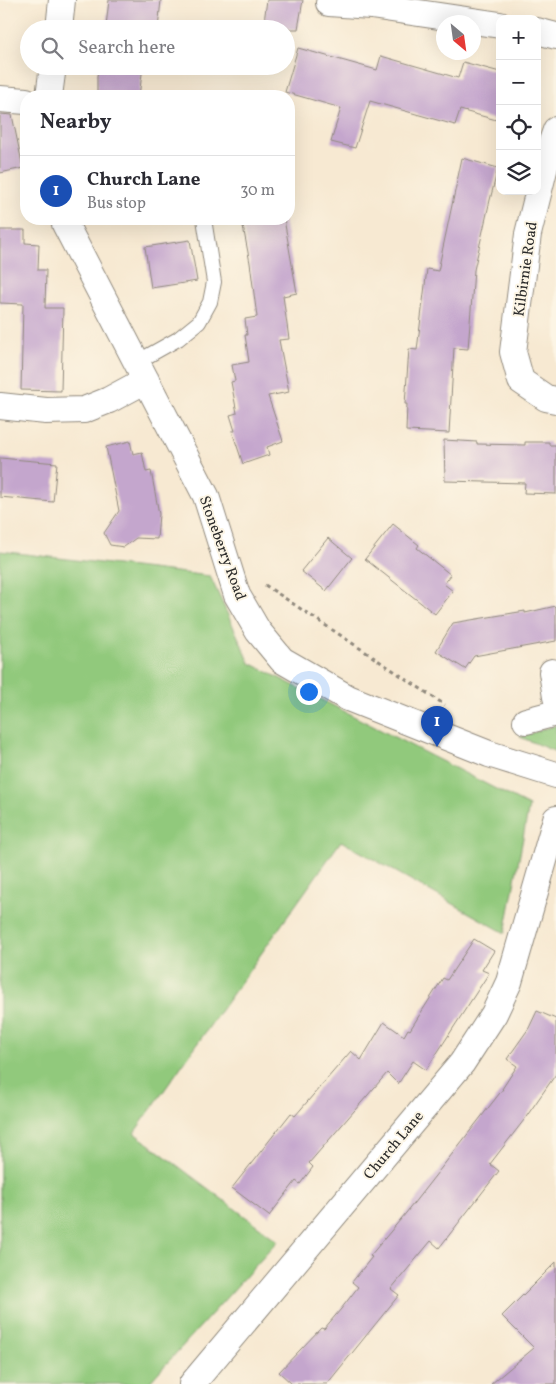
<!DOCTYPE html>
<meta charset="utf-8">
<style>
:root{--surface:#fff;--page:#f7f7f7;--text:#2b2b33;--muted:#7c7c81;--line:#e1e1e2;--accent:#c8321e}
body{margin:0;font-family:Vollkorn,serif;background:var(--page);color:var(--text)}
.controls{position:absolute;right:15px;top:15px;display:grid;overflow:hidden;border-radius:10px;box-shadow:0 5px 20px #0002}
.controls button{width:45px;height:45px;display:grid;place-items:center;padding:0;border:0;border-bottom:1px solid var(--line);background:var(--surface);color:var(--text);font:25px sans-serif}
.compass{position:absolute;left:436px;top:15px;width:45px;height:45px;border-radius:50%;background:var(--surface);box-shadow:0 5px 20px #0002;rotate:151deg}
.you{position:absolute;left:308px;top:691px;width:18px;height:18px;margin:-12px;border:4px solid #fff;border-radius:50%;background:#1a73e8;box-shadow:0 0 0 8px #1a73e833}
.badge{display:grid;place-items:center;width:32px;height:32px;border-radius:50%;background:var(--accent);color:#fff;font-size:16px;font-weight:700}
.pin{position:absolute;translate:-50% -41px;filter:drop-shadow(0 1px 2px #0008)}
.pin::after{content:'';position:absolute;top:26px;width:18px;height:15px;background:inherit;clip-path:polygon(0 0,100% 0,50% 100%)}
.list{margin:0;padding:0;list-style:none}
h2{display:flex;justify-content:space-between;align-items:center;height:65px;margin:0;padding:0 20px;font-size:21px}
h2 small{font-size:16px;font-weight:400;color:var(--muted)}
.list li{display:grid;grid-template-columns:32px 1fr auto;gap:15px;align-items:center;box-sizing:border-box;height:70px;padding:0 20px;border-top:1px solid var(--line)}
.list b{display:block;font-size:19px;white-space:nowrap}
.list p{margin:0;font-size:16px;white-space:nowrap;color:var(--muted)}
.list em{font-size:16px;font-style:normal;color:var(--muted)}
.icon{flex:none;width:28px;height:28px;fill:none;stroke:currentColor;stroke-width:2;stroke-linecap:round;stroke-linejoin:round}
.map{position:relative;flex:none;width:556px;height:1384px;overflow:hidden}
.search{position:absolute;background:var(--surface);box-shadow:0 5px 20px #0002;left:20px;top:20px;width:275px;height:55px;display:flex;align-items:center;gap:12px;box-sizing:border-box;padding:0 18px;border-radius:28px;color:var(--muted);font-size:19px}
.panel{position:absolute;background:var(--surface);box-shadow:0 5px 20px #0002;left:20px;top:90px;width:275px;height:135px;border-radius:20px}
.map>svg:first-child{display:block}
</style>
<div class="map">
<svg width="556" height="1384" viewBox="0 0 556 1384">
<rect width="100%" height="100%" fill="#fcf5e5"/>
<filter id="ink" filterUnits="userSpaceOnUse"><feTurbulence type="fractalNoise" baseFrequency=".02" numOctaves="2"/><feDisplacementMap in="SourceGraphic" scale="10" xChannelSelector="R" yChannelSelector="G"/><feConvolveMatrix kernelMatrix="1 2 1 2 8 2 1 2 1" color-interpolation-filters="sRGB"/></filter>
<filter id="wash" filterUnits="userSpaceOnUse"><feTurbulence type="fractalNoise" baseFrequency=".0096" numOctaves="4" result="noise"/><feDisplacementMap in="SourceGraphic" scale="20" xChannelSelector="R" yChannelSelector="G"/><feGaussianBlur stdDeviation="1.12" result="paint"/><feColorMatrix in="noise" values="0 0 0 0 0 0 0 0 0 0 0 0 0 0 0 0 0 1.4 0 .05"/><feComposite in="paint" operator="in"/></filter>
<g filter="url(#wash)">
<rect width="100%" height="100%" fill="#f7e9d2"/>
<path fill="#91c97c" stroke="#5e7a54" d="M0,551L210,576L250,663L529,806L505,933L341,841L134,1133L278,1241L148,1384H0Z
M556,725V752L520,737Z"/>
<g id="blocks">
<path fill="#c4a6cd" d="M109,0H161L158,29H108V26H106Z
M267,0H303L298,29H263Z
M298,48L377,70L381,56L458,78L463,62L500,72V121L460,110L455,125L370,101L355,148L331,142L341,108L285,92Z
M99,66H143L139,96H97V76Z
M0,114L12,115L23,168L0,173Z
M462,158L498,168L490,200L474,270L468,349L454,348L449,433L406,431L407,404H405L409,349L417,350L427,269L438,271Z
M257,219H284L297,293L283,296L289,339L279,340L289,392L268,396L283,441L267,447L269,455L243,464L232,431H235L230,415L237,413L231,382L235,381L232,365L249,362L245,335H247L245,319L257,317L250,263L242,221Z
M0,230H25V243L39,244L38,270H46L45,308H63L61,391L21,390L23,304L0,303Z
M190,240L197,281L151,288L145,247Z
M444,440L477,442V444L525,445V442H549V445H556V494L524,493L525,483L445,481Z
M130,441L133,454L142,452L146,472L151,471L159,514L157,539L136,538L124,547L110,545L104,533L119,511L106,447Z
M0,458L57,463L53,502L0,497Z
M393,524L419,545L417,548L451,575L444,584L453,591L435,614L365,559Z
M328,538L352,558L326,591L301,571Z
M556,606V641L474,656L465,669L436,651L453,623L525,611V613Z
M474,939L494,951L482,970L489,973L426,1070L413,1061L398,1084L387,1073L309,1163L313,1167L300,1184L296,1181L269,1216L232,1188L291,1113L295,1116L351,1051L361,1060L384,1022L404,1036L408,1029L410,1030L443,978L447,980Z
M537,1011L556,1019V1074L524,1120L490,1164L499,1171L439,1248L431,1241L391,1289L399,1295L327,1384H292L279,1372L321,1328L324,1329L341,1309L358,1287L352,1282L372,1257L370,1256L406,1213L503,1089H502L517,1066L507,1059L529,1028Z
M556,1262V1384H491L534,1348L502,1316Z"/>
</g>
</g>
<g filter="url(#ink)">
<use href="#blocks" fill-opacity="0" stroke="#918a7e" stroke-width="1"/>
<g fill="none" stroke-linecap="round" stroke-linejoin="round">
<defs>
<path id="lane" d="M137,362L178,339L199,322L210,302L214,282L204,219"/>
<path id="street" d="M329,3L371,6L500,25
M59,29L62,0
M537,31L556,36
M49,96L53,66
M0,99L26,101
M556,130L549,150L528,234L513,352L521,381L546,398L556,400
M64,219L65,224L206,496L237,595L258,631L282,660L348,698L489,754L556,775
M0,406L46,411L84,410L109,400L146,380
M552,672L556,697
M526,721L556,713
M192,1384L462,1063L494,1014L509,982L556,819"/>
</defs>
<use href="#lane" stroke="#918a7e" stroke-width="16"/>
<use href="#street" stroke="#918a7e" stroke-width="28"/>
<path stroke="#918a7e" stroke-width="3" stroke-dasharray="4 4" stroke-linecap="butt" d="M265,585L445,705"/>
<use href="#lane" stroke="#fff" stroke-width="14"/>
<use href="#street" stroke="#fff" stroke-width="26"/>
</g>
</g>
<g text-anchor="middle" stroke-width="4" stroke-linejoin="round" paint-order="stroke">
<g font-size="15" fill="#2b2b2b" stroke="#fcf5e5">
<text transform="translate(525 269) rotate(-82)" y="5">Kilbirnie Road</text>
<text transform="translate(223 548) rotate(70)" y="5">Stoneberry Road</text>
<text transform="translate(393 1145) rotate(-50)" y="5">Church Lane</text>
</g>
</g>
</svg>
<div class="controls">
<button>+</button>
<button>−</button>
<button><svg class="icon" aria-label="locate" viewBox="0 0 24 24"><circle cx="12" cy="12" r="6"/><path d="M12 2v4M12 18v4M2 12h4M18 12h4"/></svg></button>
<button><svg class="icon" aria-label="layers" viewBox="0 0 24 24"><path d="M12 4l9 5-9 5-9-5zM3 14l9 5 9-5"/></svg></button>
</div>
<svg class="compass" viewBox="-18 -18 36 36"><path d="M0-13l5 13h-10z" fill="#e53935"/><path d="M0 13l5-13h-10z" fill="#7c7c81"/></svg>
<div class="you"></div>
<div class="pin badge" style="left:437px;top:747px;background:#1a4fb4">1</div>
<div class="search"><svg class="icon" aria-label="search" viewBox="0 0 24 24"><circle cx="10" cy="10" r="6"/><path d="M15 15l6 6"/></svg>Search here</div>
<section class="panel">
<h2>Nearby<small></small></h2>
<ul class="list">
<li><span class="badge" style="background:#1a4fb4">1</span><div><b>Church Lane</b><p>Bus stop</p></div><em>30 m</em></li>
</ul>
</section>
</div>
